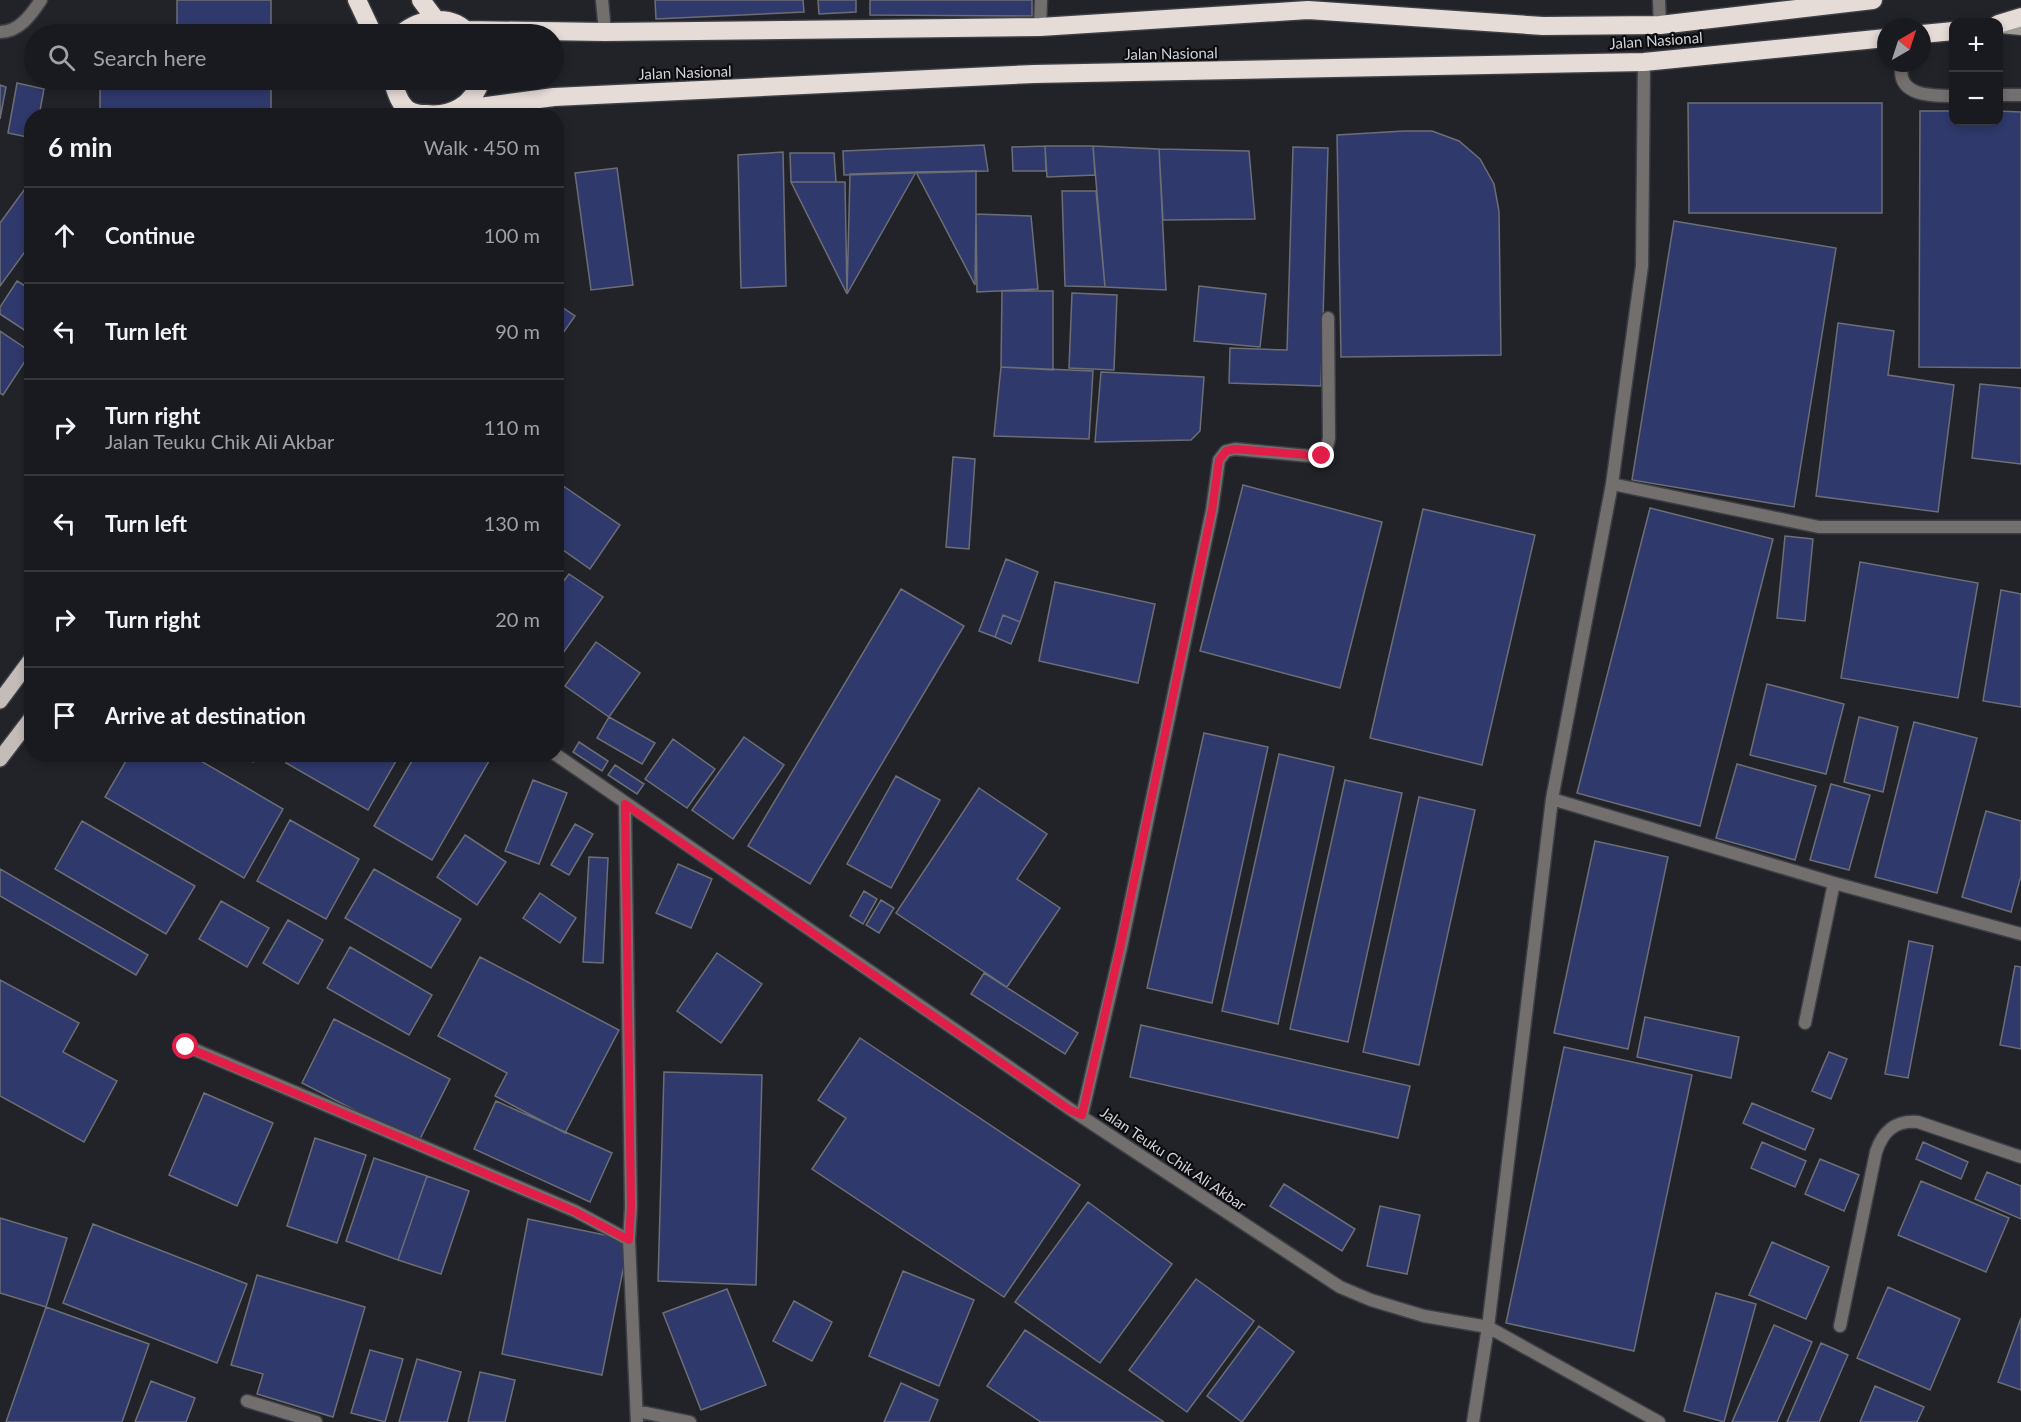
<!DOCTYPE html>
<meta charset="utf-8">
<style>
:root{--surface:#191a1f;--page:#26272c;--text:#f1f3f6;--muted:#9fa1a4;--line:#37383d}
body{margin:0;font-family:Lato,sans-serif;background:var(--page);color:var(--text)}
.controls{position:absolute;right:18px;top:18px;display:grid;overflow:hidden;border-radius:12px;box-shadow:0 3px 9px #0003}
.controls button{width:54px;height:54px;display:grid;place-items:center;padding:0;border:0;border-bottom:2px solid var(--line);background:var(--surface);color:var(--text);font:30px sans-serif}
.compass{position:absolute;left:1877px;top:18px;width:54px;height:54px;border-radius:50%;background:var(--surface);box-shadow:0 3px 9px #0003;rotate:39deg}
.stop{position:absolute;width:18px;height:18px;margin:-14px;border:4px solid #e11d48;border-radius:50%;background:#fff}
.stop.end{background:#e11d48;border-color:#fff;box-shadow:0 2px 6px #0008}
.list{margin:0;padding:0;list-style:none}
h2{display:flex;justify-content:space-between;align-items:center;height:78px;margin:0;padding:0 24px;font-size:26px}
h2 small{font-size:20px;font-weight:400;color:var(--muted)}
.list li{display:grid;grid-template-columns:39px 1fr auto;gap:18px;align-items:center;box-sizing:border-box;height:96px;padding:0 24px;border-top:2px solid var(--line)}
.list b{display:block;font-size:22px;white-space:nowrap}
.list p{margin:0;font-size:20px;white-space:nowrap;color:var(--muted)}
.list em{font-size:20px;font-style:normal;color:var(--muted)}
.icon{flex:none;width:33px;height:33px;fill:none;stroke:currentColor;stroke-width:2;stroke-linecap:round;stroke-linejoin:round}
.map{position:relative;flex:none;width:2021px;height:1422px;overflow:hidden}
.search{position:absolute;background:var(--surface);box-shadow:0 3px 9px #0003;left:24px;top:24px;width:540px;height:66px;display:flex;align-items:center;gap:15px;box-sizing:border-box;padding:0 21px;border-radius:33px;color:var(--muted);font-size:22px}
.panel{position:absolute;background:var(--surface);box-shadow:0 3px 9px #0003;left:24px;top:108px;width:540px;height:654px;border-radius:24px}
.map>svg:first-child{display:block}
</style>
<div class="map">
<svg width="2021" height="1422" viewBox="0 0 2021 1422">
<rect width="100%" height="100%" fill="#212329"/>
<path fill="#30396c" stroke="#6c6e75" stroke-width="1.5" d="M177,0H271V34H100V28L177,29Z
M655,0H803L804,12L656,19Z
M818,0H856V12L819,14Z
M870,0H1032V16L870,15Z
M100,80H271V116H100Z
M17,83L44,89L39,116H32V138L8,133Z
M0,85L6,87L0,119Z
M1688,103H1882V213H1689Z
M1920,111H1954V122H1998V111L2021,112V368L1919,367Z
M1404,131H1432L1459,141L1480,159L1494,184L1499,211L1501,355L1341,357L1337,135Z
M984,145L988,171L844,175L843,151Z
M1045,146L1046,171H1013L1012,147Z
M1045,146H1093L1095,175L1047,177Z
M1093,146L1159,149L1166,290L1105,287Z
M1293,147L1328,148L1321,386L1229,383L1230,348L1287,350Z
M1159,149L1249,151L1255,219L1163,220Z
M783,152L786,286L741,288L738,155Z
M790,153H834L836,182H791Z
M617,168L633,285L591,290L575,173Z
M976,171V214L975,285L916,172Z
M916,172L847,294L850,174Z
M32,179V242L0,286V223Z
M791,182H845L847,294Z
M1062,191H1096L1105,287L1065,286Z
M976,214L1031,216L1038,289L977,292Z
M1674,221L1836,248L1794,507L1632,480Z
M17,281L32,290V335L0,314V307Z
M1199,286L1266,294L1260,347L1194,341Z
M1002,291H1053V370L1001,367Z
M1072,293L1117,295L1114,370L1069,368Z
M556,303L575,316L556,343Z
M1838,323L1894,331L1888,375L1954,385L1938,512L1816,496Z
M0,331L31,352L3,395L0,393Z
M1001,367L1093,371L1089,439L994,436Z
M1101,372L1204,377L1200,431L1191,440L1095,442Z
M1980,384L2021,388V464L1972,458Z
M953,457L975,459L969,549L946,547Z
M556,481L620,525L590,569L556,545Z
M1243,485L1382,522L1340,688L1200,651Z
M1650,508L1773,539L1700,826L1577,793Z
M1423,509L1535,535L1482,765L1370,738Z
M1785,536L1813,539L1805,621L1777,618Z
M1006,559L1038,572L1020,622L1003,615L995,637L979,631Z
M1860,562L1978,583L1958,698L1841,678Z
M569,574L603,597L556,663V591Z
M1055,582L1155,604L1138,683L1039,661Z
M901,589L964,626L810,884L748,846Z
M2001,590L2021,594V707L1983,701Z
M1003,615L1020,622L1011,644L995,637Z
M596,642L640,673L609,717L565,686Z
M1767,684L1844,704L1826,774L1750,755Z
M609,717L655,743L642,764L597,738Z
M1859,717L1898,727L1883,792L1844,782Z
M1914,722L1977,738L1937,893L1875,877Z
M1204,733L1268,747L1212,1003L1147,988Z
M744,737L784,765L733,839L692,810Z
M673,739L715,769L687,808L645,779Z
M579,742L608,761L602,771L573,752Z
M130,754H189L283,809L244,878L105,797Z
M242,754H258L253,762Z
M291,754H400L368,810L286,763Z
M416,754H478L489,761L432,860L374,826Z
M1279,754L1334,767L1278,1024L1222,1011Z
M1737,764L1816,786L1795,860L1716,838Z
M615,765L644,784L637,794L608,775Z
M896,776L940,800L891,888L847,864Z
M533,780L567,793L539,864L505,851Z
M1345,780L1402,793L1348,1042L1290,1029Z
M1831,784L1870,795L1849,870L1810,860Z
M979,788L1047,834L1017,879L1060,908L1007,987L896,913Z
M1419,797L1475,810L1419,1065L1363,1052Z
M1986,811L2021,821V876L2011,912L1962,897Z
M290,820L359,859L326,919L257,881Z
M82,821L195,886L166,934L55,869Z
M575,824L593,834L569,875L551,865Z
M465,835L506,862L477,905L437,877Z
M1595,841L1668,857L1628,1049L1554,1033Z
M589,857L608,858L603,963L583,962Z
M678,864L712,879L691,928L656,913Z
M0,869L148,955L136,975L0,896Z
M374,869L461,919L431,968L345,918Z
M864,891L877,899L863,924L850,916Z
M540,893L576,918L560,943L523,918Z
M881,900L894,908L879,933L866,925Z
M221,901L269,928L247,967L199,939Z
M288,920L323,940L298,984L263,963Z
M1909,941L1933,946L1908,1078L1885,1074Z
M350,947L432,995L409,1035L327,988Z
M717,953L762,984L721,1043L677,1011Z
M480,957L619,1030L565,1133L495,1096L507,1073L438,1036Z
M2015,966L2021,967V1049L2000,1045Z
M984,973L1078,1033L1065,1054L971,994Z
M0,980L79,1023L63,1052L117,1081L84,1142L0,1096Z
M1645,1017L1739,1037L1731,1078L1637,1057Z
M334,1019L450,1079L418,1143L302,1083Z
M1141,1025L1410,1086L1398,1138L1130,1077Z
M860,1038L1080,1185L1004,1297L812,1169L846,1118L818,1100Z
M1564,1047L1692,1075L1634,1351L1506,1323Z
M1829,1052L1847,1059L1831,1099L1812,1091Z
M664,1072L762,1075L756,1285L658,1281Z
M204,1093L273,1123L237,1206L169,1175Z
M496,1101L612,1153L590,1202L474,1149Z
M1752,1103L1814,1129L1805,1150L1743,1123Z
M315,1138L366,1155L337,1243L287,1226Z
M1762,1142L1806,1161L1795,1187L1751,1168Z
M1923,1142L1968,1162L1961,1179L1916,1159Z
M374,1158L427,1176L398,1260L346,1241Z
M1820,1159L1859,1175L1844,1211L1805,1194Z
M1987,1172L2021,1186V1219L1975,1199Z
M427,1176L469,1191L441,1274L398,1260Z
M1921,1181L2009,1218L1986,1272L1898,1235Z
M1284,1184L1355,1229L1342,1251L1270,1206Z
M1088,1202L1172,1264L1100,1363L1015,1302Z
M1380,1206L1420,1215L1407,1274L1367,1266Z
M0,1218L67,1238L46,1307L0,1293Z
M528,1219L629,1240L602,1375L502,1354Z
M93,1224L247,1284L217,1363L63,1303Z
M1772,1242L1829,1267L1806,1319L1749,1295Z
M903,1271L974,1300L939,1386L869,1356Z
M257,1275L365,1307L333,1417L257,1394L263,1374L231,1365Z
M1196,1279L1254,1321L1187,1412L1129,1370Z
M1888,1287L1960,1319L1930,1390L1857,1358Z
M727,1289L766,1385L701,1410L663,1313Z
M1716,1293L1756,1304L1724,1422L1684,1411Z
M794,1301L832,1322L812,1361L773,1341Z
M46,1307L149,1344L122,1422H6Z
M2021,1318V1390L1998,1382Z
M1774,1325L1812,1342L1777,1422H1732Z
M1259,1326L1294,1352L1242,1422L1207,1396Z
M1025,1330L1164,1422H1041L987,1386Z
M1821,1343L1848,1355L1819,1422H1787Z
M370,1350L403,1359L385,1422L351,1413Z
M417,1359L461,1372L447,1422H399Z
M480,1372L515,1380L505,1422H468Z
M151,1381L195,1398L186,1422H135Z
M901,1383L938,1400L929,1422H884Z
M1875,1386L1924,1407L1917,1422H1860Z"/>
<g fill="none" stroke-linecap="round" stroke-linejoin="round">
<defs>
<path id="lane" d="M1902,63C1895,96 1930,96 1954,96
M1998,95H2021"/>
<path id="street" d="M602,0L605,32
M1659,0L1660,25
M1040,27L1041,0
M0,32C19,32 31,15 41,0
M1612,484L1819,527H2021
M555,754L1070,1109L1340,1287L1371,1300L1424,1316L1488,1327L1659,1422
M1552,799L1834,883L2021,934
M625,804L631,1207L629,1240L637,1422
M1805,1023L1834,883
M186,1046L575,1211L629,1240
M1082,1115L1121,948L1212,510L1219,460L1226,451L1235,449L1319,457L1326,452L1329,438L1328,318
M1840,1326L1876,1152C1883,1131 1895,1120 1918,1122L2021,1157
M247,1401L316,1422
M637,1411L690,1422
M1473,1422L1488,1327L1552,799L1612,484L1642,266L1644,62"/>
<path id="secondary" d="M2000,27L2021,29"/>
<path id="primary" d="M0,701L32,658
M0,759L32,717"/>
<path id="highway" d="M357,0L373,34
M421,0L436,20
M1998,24L2021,17
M465,30L605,32L1040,27L1308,10L1543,26L1660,25L1873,0
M401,34C419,18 452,13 469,34
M1922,34L1954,31
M392,80C396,90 398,102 407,109C412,113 419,114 426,114C451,117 473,105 481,80
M457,110L554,97L1034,74L1644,62L1886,38"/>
</defs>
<use href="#lane" stroke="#3d3f45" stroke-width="15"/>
<use href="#street" stroke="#3d3f45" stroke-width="15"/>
<use href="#secondary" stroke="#3d3f45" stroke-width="15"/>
<use href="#primary" stroke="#3d3f45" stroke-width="18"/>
<use href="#highway" stroke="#3d3f45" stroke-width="21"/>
<use href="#lane" stroke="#736f6e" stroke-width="12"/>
<use href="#street" stroke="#736f6e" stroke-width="12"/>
<use href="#secondary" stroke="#a19b98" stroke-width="12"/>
<use href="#primary" stroke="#c4bcb9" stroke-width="15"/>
<use href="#highway" stroke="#e5dbd7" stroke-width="18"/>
</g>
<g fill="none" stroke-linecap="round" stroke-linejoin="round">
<path stroke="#e11d48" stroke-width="8" d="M186,1047L574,1211L629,1240L631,1207L625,804L1070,1110L1082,1115L1120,948L1212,510L1219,460L1226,451L1235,449L1322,456"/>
</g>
<g text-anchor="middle" stroke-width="4.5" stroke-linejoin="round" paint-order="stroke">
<g font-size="15" fill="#d2d3d8" stroke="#0c0c0f">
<text transform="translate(1656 41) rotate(-4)" y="5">Jalan Nasional</text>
<text transform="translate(1171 54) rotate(-1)" y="5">Jalan Nasional</text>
<text transform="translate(685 73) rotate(-2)" y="5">Jalan Nasional</text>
<text transform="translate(1173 1159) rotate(34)" y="5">Jalan Teuku Chik Ali Akbar</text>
</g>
</g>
</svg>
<div class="controls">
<button>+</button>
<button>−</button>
</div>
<svg class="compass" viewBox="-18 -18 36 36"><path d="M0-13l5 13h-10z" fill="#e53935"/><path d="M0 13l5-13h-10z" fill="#9fa1a4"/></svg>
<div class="stop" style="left:186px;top:1047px"></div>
<div class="stop end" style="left:1322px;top:456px"></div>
<div class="search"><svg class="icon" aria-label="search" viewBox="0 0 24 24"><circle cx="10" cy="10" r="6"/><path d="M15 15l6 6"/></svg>Search here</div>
<section class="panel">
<h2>6 min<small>Walk · 450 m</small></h2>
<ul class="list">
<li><svg class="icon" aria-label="ahead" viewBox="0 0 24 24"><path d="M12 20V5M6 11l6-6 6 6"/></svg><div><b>Continue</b></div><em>100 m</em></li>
<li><svg class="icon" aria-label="left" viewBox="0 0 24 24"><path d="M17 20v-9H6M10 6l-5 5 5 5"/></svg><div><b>Turn left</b></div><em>90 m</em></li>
<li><svg class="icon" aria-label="right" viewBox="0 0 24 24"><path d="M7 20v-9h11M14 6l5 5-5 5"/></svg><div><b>Turn right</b><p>Jalan Teuku Chik Ali Akbar</p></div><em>110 m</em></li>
<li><svg class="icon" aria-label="left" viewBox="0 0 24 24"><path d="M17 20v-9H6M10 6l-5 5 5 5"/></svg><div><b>Turn left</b></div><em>130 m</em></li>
<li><svg class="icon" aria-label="right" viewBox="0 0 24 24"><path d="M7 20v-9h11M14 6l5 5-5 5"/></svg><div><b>Turn right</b></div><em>20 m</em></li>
<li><svg class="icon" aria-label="arrive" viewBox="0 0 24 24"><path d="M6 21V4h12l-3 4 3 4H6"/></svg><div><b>Arrive at destination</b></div></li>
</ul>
</section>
</div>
